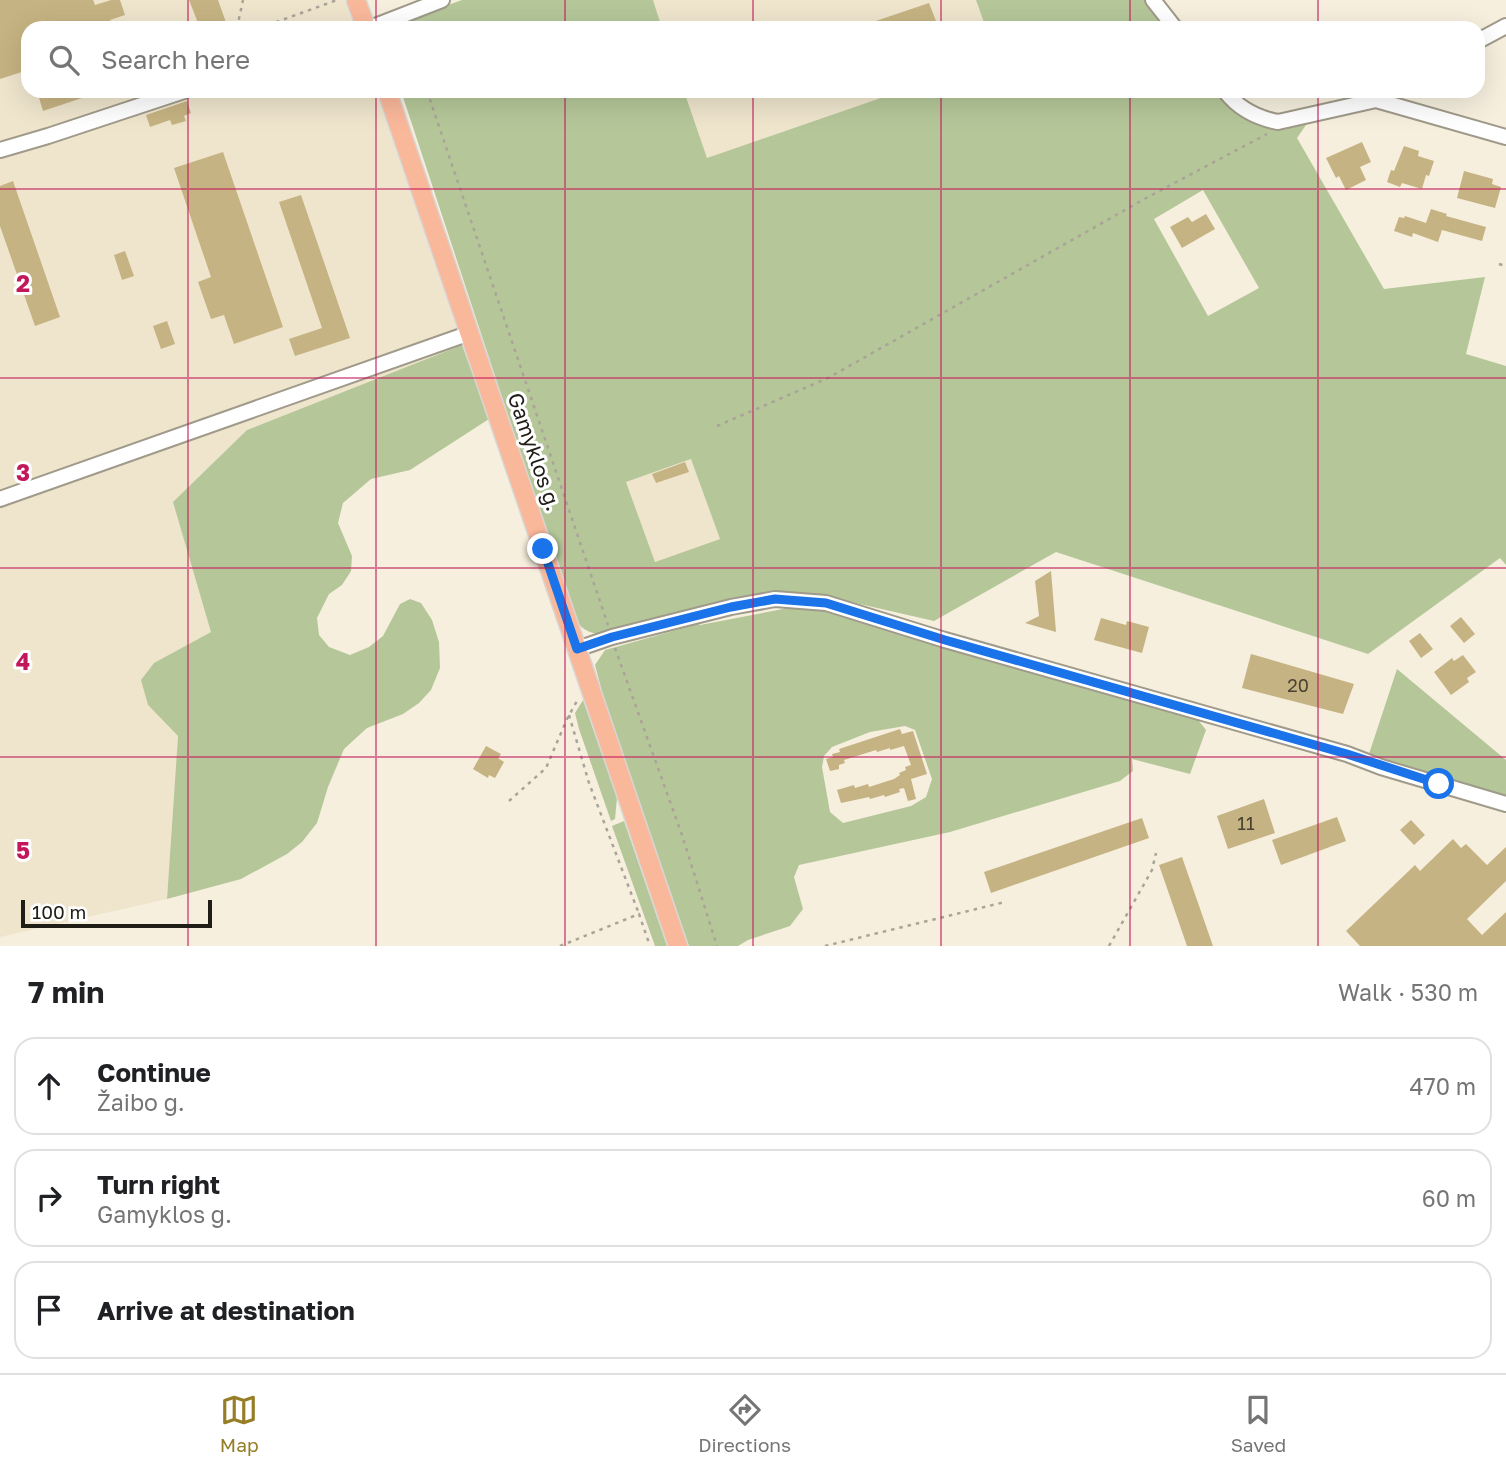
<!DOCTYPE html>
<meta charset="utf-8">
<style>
:root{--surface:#fff;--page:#f2f2f2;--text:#202124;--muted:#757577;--line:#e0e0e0;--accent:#967e26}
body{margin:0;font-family:"Golos Text",sans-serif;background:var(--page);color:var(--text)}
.scale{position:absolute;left:21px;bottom:18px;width:191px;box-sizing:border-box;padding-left:7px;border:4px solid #201d17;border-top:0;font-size:19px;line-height:24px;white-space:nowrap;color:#201d17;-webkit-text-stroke:5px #fff;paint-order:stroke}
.stop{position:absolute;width:21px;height:21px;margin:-16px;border:5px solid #1a73e8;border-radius:50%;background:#fff}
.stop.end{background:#1a73e8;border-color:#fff;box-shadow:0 2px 7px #0008}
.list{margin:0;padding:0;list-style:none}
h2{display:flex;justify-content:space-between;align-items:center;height:91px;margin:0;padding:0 28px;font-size:30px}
h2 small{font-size:23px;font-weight:400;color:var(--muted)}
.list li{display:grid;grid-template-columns:46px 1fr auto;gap:21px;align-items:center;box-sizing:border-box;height:98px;margin:0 14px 14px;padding:0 14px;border:2px solid var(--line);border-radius:21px}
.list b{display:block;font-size:26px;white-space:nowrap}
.list p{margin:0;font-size:23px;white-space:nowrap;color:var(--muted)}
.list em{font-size:23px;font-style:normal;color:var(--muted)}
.icon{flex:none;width:38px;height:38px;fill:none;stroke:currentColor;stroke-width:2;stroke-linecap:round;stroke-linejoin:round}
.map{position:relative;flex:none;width:1506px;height:946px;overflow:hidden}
.search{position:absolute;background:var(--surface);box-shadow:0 7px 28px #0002;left:21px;right:21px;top:21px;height:77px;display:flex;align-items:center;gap:18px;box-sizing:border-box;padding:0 24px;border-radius:21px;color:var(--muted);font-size:26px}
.sheet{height:427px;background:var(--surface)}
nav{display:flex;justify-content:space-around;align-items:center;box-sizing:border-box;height:98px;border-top:2px solid var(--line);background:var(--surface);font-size:19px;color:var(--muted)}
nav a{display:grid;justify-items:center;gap:4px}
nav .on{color:var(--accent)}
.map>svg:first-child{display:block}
</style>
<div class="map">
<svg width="1506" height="946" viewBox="0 0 1506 946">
<rect width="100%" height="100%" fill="#f6efde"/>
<path fill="#efe5cd" d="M0,0H345L354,28H28V91H376L462,345L247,430L211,632L155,663L148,705L178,736L167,899L0,937Z
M653,0H976L986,28H662Z
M684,91H901L707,158Z
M692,459L720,539L655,562L626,482Z"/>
<path fill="#b5c799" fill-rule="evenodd" d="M462,0H653L662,28H390L393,25Z
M976,0H1148L1170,28H986Z
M401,91H684L707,158L901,91H1219C1230,105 1243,121 1261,126C1273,129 1293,125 1306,125L1297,138L1384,289L1485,277L1466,354L1506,366V565L1500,558L1368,654L1056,552L934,621L816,594L790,592L761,596L600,635C586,631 582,630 575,618ZM1203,190L1259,288L1208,316L1154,219ZM691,459L720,539L655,562L626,482Z
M462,345L489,419L410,470L371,479L343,503L338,523L352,556L351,571L342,585L329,594L317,618L319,635L329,647L350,655L369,647L383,636L400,604L410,599L421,603L432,620L439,642L440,668L431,690L419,703L403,714L367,728L344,749L328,787L317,823L302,842L287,854L241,879L167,899L178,736L148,705L141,680L154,663L211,632L173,502L247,430Z
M788,608L815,609L840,614L1198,720L1206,730L1190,774L1132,759L1133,771L1120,781L950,832L799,865L794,877L803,909L790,926L748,940L738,946H689L605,703L595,665L605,650L698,624L700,625ZM905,726L915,730L932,779L926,797L911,806L843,823L830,812L822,767L824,756L832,747L870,732Z
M1397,669L1506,760V795L1368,757Z
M583,700L617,798L615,819L611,821L579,729L575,713Z
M624,821L667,946H655L612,826Z"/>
<path fill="#c6b383" d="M0,0H93L95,5L111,0H120L125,15L110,20L113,28H28V70L0,79Z
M189,0H218L228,28H200Z
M929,3L936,21L917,28H861V26Z
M37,91H97V93L43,111Z
M187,101L191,113L184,116L186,121L172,125L170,120L150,127L146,115Z
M1362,142L1371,162L1360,167L1366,180L1346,190L1339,176L1336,178L1326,158Z
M1404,146L1419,151L1418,156L1434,161L1429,176L1426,175L1422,189L1402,183L1400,187L1387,182L1391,170L1394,171Z
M223,152L283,327L234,344L224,315L211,319L198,282L211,277L174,168Z
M1464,171L1493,179L1492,184L1501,187L1495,208L1457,198Z
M13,181L60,317L35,326L0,226V186Z
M301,195L350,338L295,356L289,339L322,328L279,202Z
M1431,209L1447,214L1446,216L1486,227L1482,241L1442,230L1438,242L1413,233L1412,237L1394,231L1399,217L1404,218L1405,216L1426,223Z
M1206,214L1215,229L1182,248L1170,227L1188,217L1192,222Z
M125,251L134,276L122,280L114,255Z
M167,321L175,344L161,349L153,326Z
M685,462L689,472L656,483L652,474Z
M1051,571L1056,632L1025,623L1039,616L1035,581Z
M1461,617L1475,634L1464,643L1450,626Z
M1101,618L1126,625L1127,621L1149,627L1142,653L1094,640Z
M1420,633L1433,649L1421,658L1409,641Z
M1251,654L1354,684L1343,714L1242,688Z
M1463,655L1476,672L1467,678L1469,682L1451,695L1434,672L1452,658L1454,661Z
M900,729L902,734L913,731L927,774L911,779L916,799L908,801L904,788L899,789L900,792L885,797L884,795L870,799L869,797L841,803L837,790L854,785L855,788L868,784L869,787L894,779L900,775L899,773L906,770L905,767L911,765L904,746L890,750V748L877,752L876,750L844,760L845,763L839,765V769L830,771L826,759L833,757L832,754L840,752L839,749Z
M486,746L501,754L498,758L504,762L495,778L489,775L488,778L473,769Z
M1264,799L1275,833L1228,849L1217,816Z
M1337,817L1346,841L1281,865L1272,840Z
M1142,818L1149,838L991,893L984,872Z
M1411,820L1425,835L1414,845L1400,830Z
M1453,839L1461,848L1466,844L1487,865L1506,847V881L1467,919L1482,935L1506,912V946H1360L1346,931L1415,865L1420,871Z
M1182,857L1213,946H1187L1159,865Z"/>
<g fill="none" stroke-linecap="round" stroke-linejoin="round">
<defs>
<path id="minor" d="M1153,0L1175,28
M370,28L442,0
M1478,41L1506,26
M1225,91C1238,108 1257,118 1278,122L1376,100L1390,91
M1376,100L1506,137
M0,150L48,136L184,91
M0,499L470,333
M577,649L612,637L731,607L775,599L826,603L945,640L1347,754L1381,767L1506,804"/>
<path id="major" d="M356,0L366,28
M387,91L678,946"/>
</defs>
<use href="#minor" stroke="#a09a8a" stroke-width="18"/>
<use href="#major" stroke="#d7d6d5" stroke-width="21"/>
<path stroke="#a9a497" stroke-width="2.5" stroke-dasharray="3.5 5" stroke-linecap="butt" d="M237,28L243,0
M260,28L337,0
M427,91L608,625
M1499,264L1506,266
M717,426L828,378L1148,197L1267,134
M615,648L682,835L717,946
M569,715L589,783L639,914
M509,801L546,768L567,719L578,699
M560,946L639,914L650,946
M825,946L1005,902
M1109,946L1152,870L1156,853"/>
<use href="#minor" stroke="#fff" stroke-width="14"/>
<use href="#major" stroke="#fab89b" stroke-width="18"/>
</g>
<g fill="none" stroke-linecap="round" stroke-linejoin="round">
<path stroke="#1a73e8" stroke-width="9" d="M543,549L577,649L612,637L731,607L775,599L826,603L945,640L1347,754L1439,784"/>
</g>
<path fill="none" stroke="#c2185b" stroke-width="2" stroke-opacity="0.55" d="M188,0V28M376,0V28M565,0V28M753,0V28M941,0V28M1130,0V28M1318,0V28M188,91V946M376,91V946M565,91V946M753,91V946M941,91V946M1130,91V946M1318,91V946M0,189H1506M0,378H1506M0,568H1506M0,757H1506"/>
<g text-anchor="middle" stroke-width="6" stroke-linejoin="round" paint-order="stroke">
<g font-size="18" fill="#4a4232">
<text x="1298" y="692">20</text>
<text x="1246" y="830">11</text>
</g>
<g font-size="21" fill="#201d17" stroke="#fff">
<text transform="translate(534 452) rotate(71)" y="7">Gamyklos g.</text>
</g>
</g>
<g font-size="23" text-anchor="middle" font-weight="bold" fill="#c2185b" stroke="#fff" stroke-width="6" stroke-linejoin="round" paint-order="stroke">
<text x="23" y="292">2</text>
<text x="23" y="481">3</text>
<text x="23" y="670">4</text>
<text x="23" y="859">5</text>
</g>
</svg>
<div class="scale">100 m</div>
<div class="stop" style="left:1439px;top:784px"></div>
<div class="stop end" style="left:543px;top:549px"></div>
<div class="search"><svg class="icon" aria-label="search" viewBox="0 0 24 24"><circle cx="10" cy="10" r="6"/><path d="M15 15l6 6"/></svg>Search here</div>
</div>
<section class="sheet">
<h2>7 min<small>Walk · 530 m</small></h2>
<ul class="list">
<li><svg class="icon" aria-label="ahead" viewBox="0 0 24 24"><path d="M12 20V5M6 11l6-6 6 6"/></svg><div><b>Continue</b><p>Žaibo g.</p></div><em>470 m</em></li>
<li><svg class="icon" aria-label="right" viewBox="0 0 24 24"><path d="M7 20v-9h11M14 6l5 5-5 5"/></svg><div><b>Turn right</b><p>Gamyklos g.</p></div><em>60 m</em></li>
<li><svg class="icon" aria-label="arrive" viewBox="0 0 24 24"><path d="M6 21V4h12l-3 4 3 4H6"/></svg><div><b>Arrive at destination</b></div></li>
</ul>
</section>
<nav>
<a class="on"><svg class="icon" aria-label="map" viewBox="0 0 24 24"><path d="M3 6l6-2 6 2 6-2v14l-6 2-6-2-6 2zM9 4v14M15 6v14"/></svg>Map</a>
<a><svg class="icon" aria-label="directions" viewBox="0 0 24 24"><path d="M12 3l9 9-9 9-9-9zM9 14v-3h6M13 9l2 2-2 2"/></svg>Directions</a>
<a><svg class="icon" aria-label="saved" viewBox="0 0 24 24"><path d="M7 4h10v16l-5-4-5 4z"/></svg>Saved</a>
</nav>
